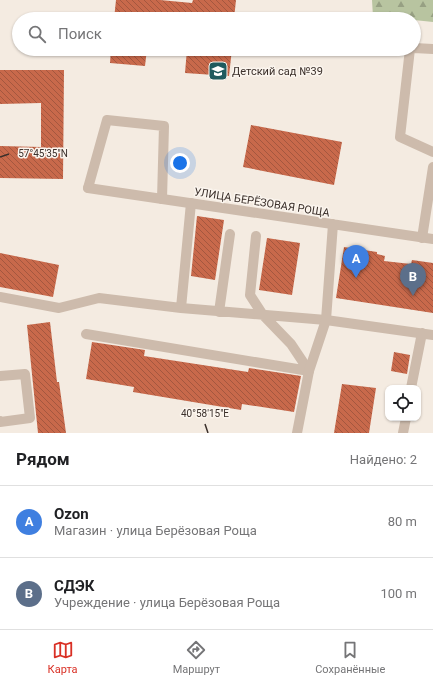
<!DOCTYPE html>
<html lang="ru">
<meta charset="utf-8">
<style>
:root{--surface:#fff;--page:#f6f6f6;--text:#202124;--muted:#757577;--line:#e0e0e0;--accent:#d93025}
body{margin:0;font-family:Roboto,sans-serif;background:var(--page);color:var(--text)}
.controls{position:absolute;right:12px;bottom:12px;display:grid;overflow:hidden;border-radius:8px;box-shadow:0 1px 3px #0004}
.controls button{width:36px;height:36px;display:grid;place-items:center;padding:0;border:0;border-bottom:1px solid var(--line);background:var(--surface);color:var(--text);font:20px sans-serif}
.you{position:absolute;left:180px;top:163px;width:14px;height:14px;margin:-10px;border:3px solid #fff;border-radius:50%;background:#1a73e8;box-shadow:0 0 0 6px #1a73e833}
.badge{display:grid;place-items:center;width:26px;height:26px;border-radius:50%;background:var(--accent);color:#fff;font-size:13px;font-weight:700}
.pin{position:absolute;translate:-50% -33px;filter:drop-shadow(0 1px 2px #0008)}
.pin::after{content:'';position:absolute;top:21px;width:14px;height:12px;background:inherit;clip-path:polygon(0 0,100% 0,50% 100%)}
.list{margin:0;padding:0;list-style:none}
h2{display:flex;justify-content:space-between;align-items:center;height:52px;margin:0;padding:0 16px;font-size:17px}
h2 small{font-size:13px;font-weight:400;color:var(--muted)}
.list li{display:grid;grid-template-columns:26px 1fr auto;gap:12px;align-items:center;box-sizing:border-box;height:72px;padding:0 16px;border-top:1px solid var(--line)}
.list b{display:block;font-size:15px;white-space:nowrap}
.list p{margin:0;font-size:13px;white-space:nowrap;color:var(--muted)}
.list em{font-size:13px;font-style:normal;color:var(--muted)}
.icon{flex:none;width:22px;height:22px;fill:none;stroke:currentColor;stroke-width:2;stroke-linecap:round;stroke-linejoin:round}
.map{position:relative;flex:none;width:433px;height:433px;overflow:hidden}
.search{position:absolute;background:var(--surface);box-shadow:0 1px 3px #0004;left:12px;right:12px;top:12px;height:44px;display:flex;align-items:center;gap:10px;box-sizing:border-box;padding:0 14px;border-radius:22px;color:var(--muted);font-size:15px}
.sheet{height:196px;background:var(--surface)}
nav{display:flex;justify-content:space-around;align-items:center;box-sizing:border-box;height:56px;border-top:1px solid var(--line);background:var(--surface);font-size:11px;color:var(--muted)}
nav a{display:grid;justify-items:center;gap:2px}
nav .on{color:var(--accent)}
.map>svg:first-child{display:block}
</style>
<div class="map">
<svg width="433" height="433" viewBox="0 0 433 433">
<defs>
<pattern id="forest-firs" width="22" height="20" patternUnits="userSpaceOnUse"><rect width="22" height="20" fill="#b8c4a0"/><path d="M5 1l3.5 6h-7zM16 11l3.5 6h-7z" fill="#97a083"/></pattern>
<pattern id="building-back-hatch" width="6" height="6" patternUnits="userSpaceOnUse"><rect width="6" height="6" fill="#c8694b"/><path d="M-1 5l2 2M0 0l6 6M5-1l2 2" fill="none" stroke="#a4573f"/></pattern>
</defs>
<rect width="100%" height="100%" fill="#f4ebe1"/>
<path fill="url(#forest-firs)" d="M372,0H433V22L414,20V19L373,17Z"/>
<path fill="url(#building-back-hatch)" d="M116,0H160L192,3L193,0H236L234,19H193L150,15L149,19H114Z
M111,49H147L145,66L110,63Z
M187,49H232L229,76L185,73Z
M0,70H64L63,179L0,178V146L41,147V103L0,104Z
M251,125L342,142L334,185L243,167Z
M197,216L224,220L215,280L191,276Z
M267,238L300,243L292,295L259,290Z
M344,247L377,252V254L385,256L384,261L411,264L412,260L433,263V313L336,298Z
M0,253L59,265L53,297L0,287Z
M50,322L57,382H59L66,433H38L27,325Z
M92,342L145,350L144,356L248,372L249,368L301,376L294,412L242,404L241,410L133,392L134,387L86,379Z
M394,352L410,355L407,374L391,371Z
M342,384L376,388L369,433H334Z"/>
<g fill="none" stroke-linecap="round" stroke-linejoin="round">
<path stroke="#cdbbac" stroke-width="10" d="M414,48L433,49
M410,49L400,137L433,152
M88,188L107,120L164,126L162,199
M191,203L181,308L326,320L433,335
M256,236L250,295L263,315L291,344L309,371
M422,238L433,167
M0,297L59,308L99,298L181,308
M226,312H219L230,234
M86,334L309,371
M0,376L25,374L30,418L0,422V421
M411,388L422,333
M403,433L406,418"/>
<path stroke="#cdbbac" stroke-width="10" d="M88,188L433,239
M297,433L309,371L326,320L333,224"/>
</g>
<path fill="none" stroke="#3b302b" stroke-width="1.5" d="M0,157L9,154M205,424L208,433"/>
<defs>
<symbol id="school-square" viewBox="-11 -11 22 22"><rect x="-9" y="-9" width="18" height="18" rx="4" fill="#1f5a5e" stroke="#fbf5ee"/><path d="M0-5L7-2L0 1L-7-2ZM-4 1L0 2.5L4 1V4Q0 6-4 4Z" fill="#fff"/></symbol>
</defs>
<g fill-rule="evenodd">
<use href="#school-square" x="207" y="60" width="22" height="22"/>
</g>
<g text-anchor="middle" stroke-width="3" stroke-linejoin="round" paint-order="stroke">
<g font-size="11" fill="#3b302b" stroke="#fbf5ee" text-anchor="start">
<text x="232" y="75">Детский сад №39</text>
</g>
<g font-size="11" fill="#3b302b" stroke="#fbf5ee">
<text transform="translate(262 202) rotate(9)" y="4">УЛИЦА БЕРЁЗОВАЯ РОЩА</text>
</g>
</g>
<g font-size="10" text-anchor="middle" fill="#3b302b" stroke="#fbf5ee" stroke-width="3" stroke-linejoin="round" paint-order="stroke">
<text x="43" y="157">57°45'35"N</text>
<text x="205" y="417">40°58'15"E</text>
</g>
</svg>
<div class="controls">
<button><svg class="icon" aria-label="locate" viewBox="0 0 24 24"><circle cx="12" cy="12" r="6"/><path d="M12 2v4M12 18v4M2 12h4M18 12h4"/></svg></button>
</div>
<div class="you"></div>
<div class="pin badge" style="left:356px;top:278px;background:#3f7fe0">A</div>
<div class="pin badge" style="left:413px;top:296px;background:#5c6f8a">B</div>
<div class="search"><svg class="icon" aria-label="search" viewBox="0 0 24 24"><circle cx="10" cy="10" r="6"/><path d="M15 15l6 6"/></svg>Поиск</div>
</div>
<section class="sheet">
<h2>Рядом<small>Найдено: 2</small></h2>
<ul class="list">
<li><span class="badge" style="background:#3f7fe0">A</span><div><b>Ozon</b><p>Магазин · улица Берёзовая Роща</p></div><em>80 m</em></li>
<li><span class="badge" style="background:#5c6f8a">B</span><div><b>СДЭК</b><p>Учреждение · улица Берёзовая Роща</p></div><em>100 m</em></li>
</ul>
</section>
<nav>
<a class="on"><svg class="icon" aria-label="map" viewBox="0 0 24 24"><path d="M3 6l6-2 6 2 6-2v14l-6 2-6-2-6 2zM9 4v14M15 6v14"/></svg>Карта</a>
<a><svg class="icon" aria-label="directions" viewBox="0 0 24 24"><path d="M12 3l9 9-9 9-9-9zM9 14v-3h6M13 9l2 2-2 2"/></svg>Маршрут</a>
<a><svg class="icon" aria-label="saved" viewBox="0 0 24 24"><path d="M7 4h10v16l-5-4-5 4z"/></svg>Сохранённые</a>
</nav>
